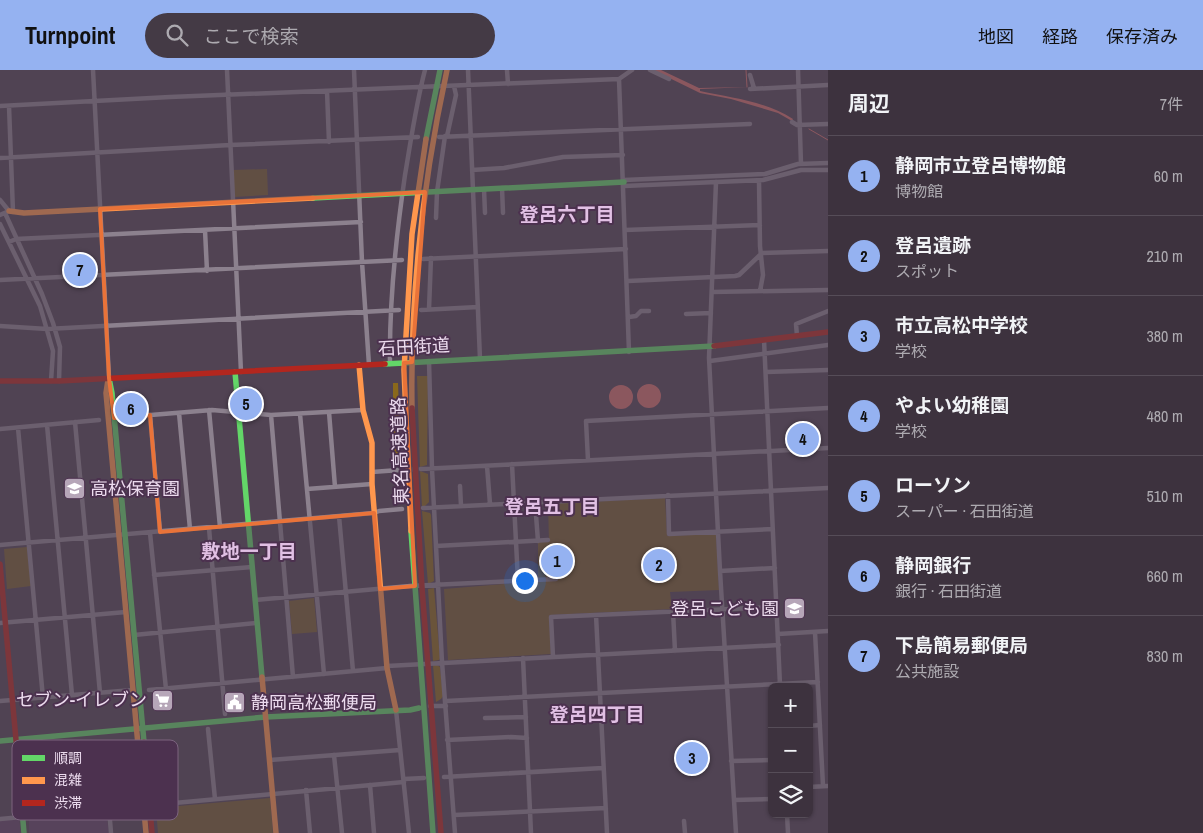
<!DOCTYPE html>
<html lang="ja">
<meta charset="utf-8">
<style>
:root{--surface:#3d323e;--page:#443a45;--text:#f1f3f6;--muted:#adaab0;--line:#564d58;--accent:#95b2f1}
body{margin:0;font-family:"Archivo Narrow","Noto Sans JP",sans-serif;background:var(--page);color:var(--text)}
.controls{position:absolute;right:15px;bottom:15px;display:grid;overflow:hidden;border-radius:8px;box-shadow:0 1px 4px #0004}
.controls button{width:45px;height:45px;display:grid;place-items:center;padding:0;border:0;border-bottom:1px solid var(--line);background:var(--surface);color:var(--text);font:25px sans-serif}
.you{position:absolute;left:524px;top:510px;width:18px;height:18px;margin:-12px;border:4px solid #fff;border-radius:50%;background:#1a73e8;box-shadow:0 0 0 8px #1a73e833}
.badge{display:grid;place-items:center;width:32px;height:32px;border-radius:50%;background:var(--accent);color:#111;font-size:16px;font-weight:700}
.pin{position:absolute;translate:-50% -50%;border:2px solid #fff;box-shadow:0 1px 5px #0006}
.list{margin:0;padding:0;list-style:none}
h2{display:flex;justify-content:space-between;align-items:center;height:65px;margin:0;padding:0 20px;font-size:21px}
h2 small{font-size:16px;font-weight:400;color:var(--muted)}
.list li{display:grid;grid-template-columns:32px 1fr auto;gap:15px;align-items:center;box-sizing:border-box;height:80px;padding:0 20px;border-top:1px solid var(--line)}
.list b{display:block;font-size:19px;white-space:nowrap}
.list p{margin:0;font-size:16px;white-space:nowrap;color:var(--muted)}
.list em{font-size:16px;font-style:normal;color:var(--muted)}
.icon{flex:none;width:28px;height:28px;fill:none;stroke:currentColor;stroke-width:2;stroke-linecap:round;stroke-linejoin:round}
.map{position:relative;flex:none;width:828px;height:763px;overflow:hidden}
header{display:flex;align-items:center;gap:30px;box-sizing:border-box;height:70px;padding:0 25px;background:var(--accent);color:#111}
header strong{font-size:24px}
nav{display:flex;gap:28px;margin-inline-start:auto;font-size:18px}
.search{width:350px;height:45px;background:var(--page);display:flex;align-items:center;gap:12px;box-sizing:border-box;padding:0 18px;border-radius:28px;color:var(--muted);font-size:19px}
main{display:flex}
aside{flex:1;background:var(--surface)}
.map>svg:first-child{display:block}
</style>
<header>
<strong>Turnpoint</strong>
<div class="search"><svg class="icon" aria-label="search" viewBox="0 0 24 24"><circle cx="10" cy="10" r="6"/><path d="M15 15l6 6"/></svg>ここで検索</div>
<nav><a>地図</a><a>経路</a><a>保存済み</a></nav>
</header>
<main>
<div class="map">
<svg width="828" height="763" viewBox="0 0 828 763">
<rect width="100%" height="100%" fill="#514353"/>
<path fill="#614465" d="M106,742L109,763H29V749Z
M19,749L21,763H0V750Z"/>
<path fill="#775e30" d="M267,99L268,125L234,127L233,100Z
M665,428L667,466L716,464L719,520L670,522L672,539L549,545L551,584L448,590L444,519L538,511V471H549L548,434Z
M27,477L31,516L7,519L4,479Z
M314,528L317,562L292,564L289,531Z
M270,728L273,763H158L156,738Z"/>
<path fill="#8a681c" d="M417,306H428L427,395L420,397Z
M393,313H398L401,397H393Z
M420,401L428,404L429,432L425,436H422Z
M422,441L430,443L431,445L434,511L428,514Z
M434,518L440,588L439,590L433,591L428,519Z
M433,595H437L440,597L443,626L441,629L436,632Z"/>
<path fill="#d36f6c" d="M653,0H661L699,18L749,17L700,19V21C732,28 765,31 793,49L792,51L778,43L731,29L700,23Z
M637 326a12 12 0 1 1 24 0a12 12 0 1 1-24 0Z
M609 327a12 12 0 1 1 24 0a12 12 0 1 1-24 0Z"/>
<g fill="none" stroke-linecap="round" stroke-linejoin="round">
<path stroke="#d36f6c" stroke-width="1" d="M746,0L747,17
M809,59L828,70"/>
<path stroke="#685a6a" stroke-width="4.5" stroke-dasharray="4.5 2" stroke-linecap="butt" d="M399,400L421,399"/>
<path stroke="#8c818e" stroke-width="4.5" d="M93,0L109,308
M227,0L241,302
M354,0L362,192L369,295
M468,0L480,289
M507,0L508,14
M650,0L669,9
M798,0L801,94
M750,5L754,18
M619,9L629,282
M750,19L828,15
M327,21L329,72
M0,36L170,27L619,9L632,0
M9,36L13,142
M792,52L797,55L828,54
M447,66L456,25L454,16
M439,67L750,54
M0,88L230,75L418,67
M472,100L504,98L563,87L623,85
M624,110L765,104L798,94L828,93
M759,111L760,176L763,205L760,221
M716,112L709,288L720,501L736,763
M624,116L763,110L801,100H828
M502,118L503,143
M484,119L485,143
M0,130L9,141L0,145
M5,143L42,224L53,253L60,277L59,311
M436,148L437,122L445,66
M0,154L40,236L53,281L51,311
M205,160L207,201
M625,160L760,155
M9,172L16,169L361,152
M423,189L626,179
M0,210L402,190
M628,211L735,206L739,205L762,183L828,181
M712,222L828,220
M429,239L431,188
M421,240L478,237
M686,244L711,243
M629,247L636,246L641,241H649
M0,256L47,259L399,240
M797,266L796,254L828,241
M764,270L780,615
M429,291L432,399L442,592L455,763
M710,291L828,275
M390,294C389,231 396,167 405,105C411,70 416,34 425,0
M766,302L828,300
M209,340L220,457
M329,342L335,417
M179,343L190,459
M300,344L324,604
M150,345L160,462
M271,345L293,607
M114,348L212,340L271,345L363,340
M75,352L100,623
M47,355L72,625
M18,358L43,628
M0,359L99,350
M588,390L586,351L828,338
M512,394L518,511
M487,396L490,434
M421,399L828,378
M372,402L399,400
M460,416L461,436
M307,419L372,414
M668,425L669,464L773,459
M535,432L538,471
M423,438L828,418
M339,446L353,601
M209,458L225,644
M150,463L166,619
M0,475L374,443L379,441L402,439
M436,476L548,470
M720,501L775,498
M154,505L252,497
M255,530L410,516L556,509
M673,541L675,581
M596,545L607,763
M0,553L126,542
M815,562L823,716
M778,564L828,561
M134,565L257,553
M553,587L551,547L777,537
M523,588L531,763
M387,596L779,575
M149,620L387,598
M0,631L133,620
M446,631L818,612
M430,636H446
M396,640L409,763
M485,648L526,647
M809,656L820,655
M208,659L215,729
M447,670L511,667L527,668
M334,685L342,763
M270,690L400,680
M731,691L772,690
M444,707L603,698
M404,709L424,708
M19,710L106,702L111,763
M370,715L374,763
M809,717L828,716
M306,720L310,763
M734,730L772,729
M787,744L788,763
M454,745L606,738
M0,749L404,712
M684,751L685,763"/>
<path stroke="#63d668" stroke-width="5.5" d="M426,69L440,0
M313,128L624,112
M385,294L714,276
M235,302L262,607
M109,308L112,323L144,672
M411,461L433,763
M0,671L266,647L410,640L419,638
M17,681L24,763"/>
<path stroke="#ff974d" stroke-width="5.5" d="M9,141L24,143L313,128
M359,295L363,340L372,373V414L387,598L396,640
M108,310L106,323L146,763
M412,338C410,224 423,111 447,0
M411,461L404,300L412,164L426,69
M262,607L276,763"/>
<path stroke="#b3261e" stroke-width="5.5" d="M714,276L828,262
M0,311H59L385,294
M412,338L422,518L441,763
M0,494L17,681
M144,672L152,763"/>
</g>
<path d="M0 0H828V763H0ZM425,122L412,292L404,293L415,516L380,519L374,443L160,462L150,345L114,348L109,308L100,139Z" fill="#514353" fill-opacity=".55" fill-rule="evenodd"/>
<path fill="none" stroke="#e97339" stroke-width="4" stroke-linejoin="round" d="M425,122L412,292L404,293L415,516L380,519L374,443L160,462L150,345L114,348L109,308L100,139Z"/>
<defs>
<symbol id="school-square" viewBox="-11 -11 22 22"><rect x="-9" y="-9" width="18" height="18" rx="4" fill="#b6a6b8" stroke="#4c314f"/><path d="M0-5L7-2L0 1L-7-2ZM-4 1L0 2.5L4 1V4Q0 6-4 4Z" fill="#fff"/></symbol>
<symbol id="supermarket-square" viewBox="-11 -11 22 22"><rect x="-9" y="-9" width="18" height="18" rx="4" fill="#b6a6b8" stroke="#4c314f"/><path d="M-6-5.5h2.5l.6 2H6L4.5 2H-2.5L-4.4-4H-6ZM-1.5 3.2a1.3 1.3 0 1 0 .1 0ZM3 3.2a1.3 1.3 0 1 0 .1 0Z" fill="#fff"/></symbol>
<symbol id="civic-square" viewBox="-11 -11 22 22"><rect x="-9" y="-9" width="18" height="18" rx="4" fill="#b6a6b8" stroke="#4c314f"/><path d="M-.6-6.5H3V-4.5H.6V-3L4-1V1h2V6H-6V1h2V-1L-.6-3ZM-1.2 2.5V6h2.4V2.5Z" fill="#fff"/></symbol>
</defs>
<g fill-rule="evenodd">
<use href="#school-square" x="62" y="406" width="25" height="25"/>
<use href="#school-square" x="782" y="526" width="25" height="25"/>
<use href="#supermarket-square" x="150" y="618" width="25" height="25"/>
<use href="#civic-square" x="222" y="620" width="25" height="25"/>
</g>
<g text-anchor="middle" stroke-width="4" stroke-linejoin="round" paint-order="stroke">
<g font-size="18" fill="#ecdbee" stroke="#4c314f">
<text transform="translate(414 277) rotate(-3)" y="6">石田街道</text>
<text transform="translate(400 381) rotate(-92)" y="6">東名高速道路</text>
</g>
<g font-size="18" fill="#ecdbee" stroke="#4c314f" text-anchor="start">
<text x="90" y="425">高松保育園</text>
<text x="779" y="545" text-anchor="end">登呂こども園</text>
<text x="147" y="636" text-anchor="end">セブン-イレブン</text>
<text x="251" y="639">静岡高松郵便局</text>
</g>
<g font-size="19" font-weight="bold" fill="#e1c0e4" stroke="#4c314f">
<text x="567" y="151">登呂六丁目</text>
<text x="552" y="443">登呂五丁目</text>
<text x="249" y="488">敷地一丁目</text>
<text x="597" y="651">登呂四丁目</text>
</g>
</g>
<rect x="12" y="670" width="166" height="80" rx="8" fill="#4c314f" stroke="#7c647f" stroke-width="1"/>
<rect x="22" y="685" width="23" height="6" fill="#63d668"/>
<rect x="22" y="707" width="23" height="7" fill="#ff974d"/>
<rect x="22" y="730" width="23" height="6" fill="#b3261e"/>
<g font-size="14" fill="#ecdbee">
<text x="54" y="693">順調</text>
<text x="54" y="715">混雑</text>
<text x="54" y="738">渋滞</text>
</g>
</svg>
<div class="controls">
<button>+</button>
<button>−</button>
<button><svg class="icon" aria-label="layers" viewBox="0 0 24 24"><path d="M12 4l9 5-9 5-9-5zM3 14l9 5 9-5"/></svg></button>
</div>
<div class="you"></div>
<div class="pin badge" style="left:557px;top:491px">1</div>
<div class="pin badge" style="left:659px;top:495px">2</div>
<div class="pin badge" style="left:692px;top:688px">3</div>
<div class="pin badge" style="left:803px;top:369px">4</div>
<div class="pin badge" style="left:246px;top:334px">5</div>
<div class="pin badge" style="left:131px;top:339px">6</div>
<div class="pin badge" style="left:80px;top:200px">7</div>
</div>
<aside>
<h2>周辺<small>7件</small></h2>
<ul class="list">
<li><span class="badge">1</span><div><b>静岡市立登呂博物館</b><p>博物館</p></div><em>60 m</em></li>
<li><span class="badge">2</span><div><b>登呂遺跡</b><p>スポット</p></div><em>210 m</em></li>
<li><span class="badge">3</span><div><b>市立高松中学校</b><p>学校</p></div><em>380 m</em></li>
<li><span class="badge">4</span><div><b>やよい幼稚園</b><p>学校</p></div><em>480 m</em></li>
<li><span class="badge">5</span><div><b>ローソン</b><p>スーパー · 石田街道</p></div><em>510 m</em></li>
<li><span class="badge">6</span><div><b>静岡銀行</b><p>銀行 · 石田街道</p></div><em>660 m</em></li>
<li><span class="badge">7</span><div><b>下島簡易郵便局</b><p>公共施設</p></div><em>830 m</em></li>
</ul>
</aside>
</main>
